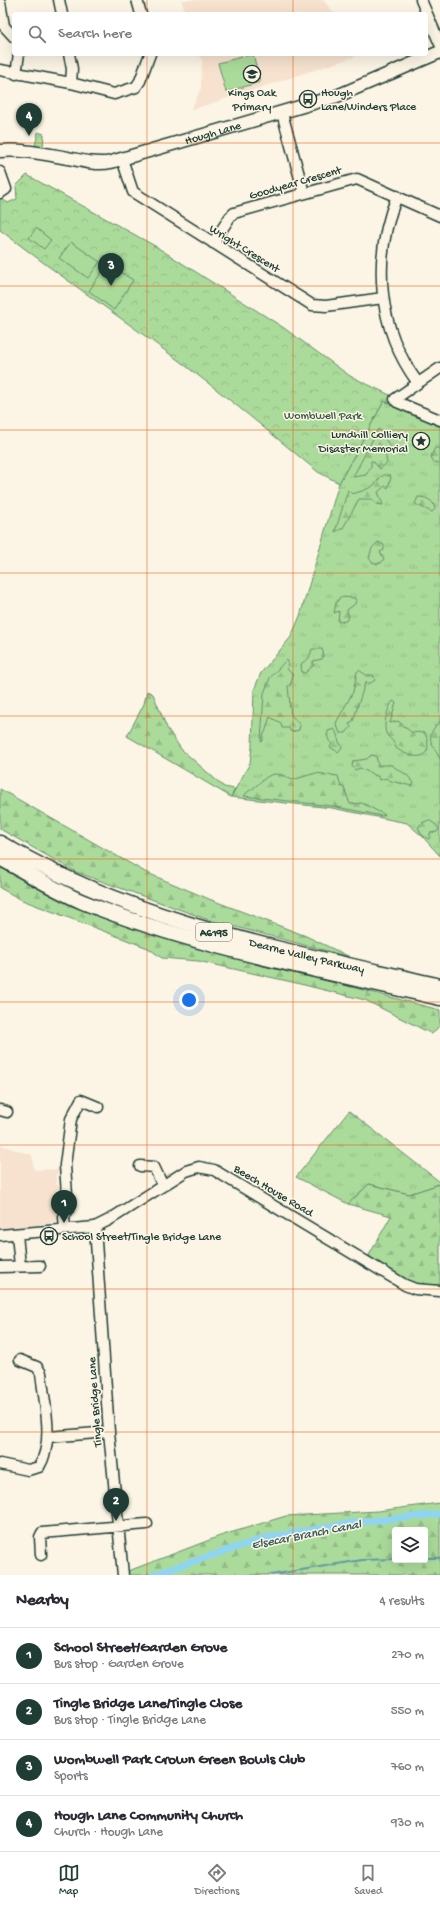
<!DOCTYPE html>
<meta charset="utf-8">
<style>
:root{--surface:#fff;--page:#f7f7f7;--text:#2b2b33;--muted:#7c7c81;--line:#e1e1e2;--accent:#1f3d34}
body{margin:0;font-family:"Gochi Hand",sans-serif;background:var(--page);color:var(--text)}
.controls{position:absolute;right:12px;bottom:12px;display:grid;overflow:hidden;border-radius:4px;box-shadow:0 4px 16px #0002}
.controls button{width:36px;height:36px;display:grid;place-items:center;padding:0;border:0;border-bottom:1px solid var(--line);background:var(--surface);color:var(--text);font:20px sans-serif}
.you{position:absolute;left:189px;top:1000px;width:14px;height:14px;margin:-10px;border:3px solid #fff;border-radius:50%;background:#1a73e8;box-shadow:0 0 0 6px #1a73e833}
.badge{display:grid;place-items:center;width:26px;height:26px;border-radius:50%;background:var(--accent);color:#fff;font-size:13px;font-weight:700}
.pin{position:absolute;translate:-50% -33px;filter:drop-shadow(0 1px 2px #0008)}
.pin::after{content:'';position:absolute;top:21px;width:14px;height:12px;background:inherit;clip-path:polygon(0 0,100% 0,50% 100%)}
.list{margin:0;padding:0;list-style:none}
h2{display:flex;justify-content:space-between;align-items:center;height:52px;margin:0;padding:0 16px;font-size:17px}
h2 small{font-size:13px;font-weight:400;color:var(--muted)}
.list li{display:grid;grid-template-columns:26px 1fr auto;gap:12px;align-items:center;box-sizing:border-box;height:56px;padding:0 16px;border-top:1px solid var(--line)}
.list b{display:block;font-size:15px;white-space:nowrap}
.list p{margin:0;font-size:13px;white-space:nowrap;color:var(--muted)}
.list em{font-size:13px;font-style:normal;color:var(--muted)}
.icon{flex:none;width:22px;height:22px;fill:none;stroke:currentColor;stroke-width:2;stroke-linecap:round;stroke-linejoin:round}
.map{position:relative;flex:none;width:440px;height:1575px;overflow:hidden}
.search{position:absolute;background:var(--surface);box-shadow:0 4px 16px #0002;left:12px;right:12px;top:12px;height:44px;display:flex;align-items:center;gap:10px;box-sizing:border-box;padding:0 14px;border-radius:4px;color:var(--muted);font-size:15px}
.sheet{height:276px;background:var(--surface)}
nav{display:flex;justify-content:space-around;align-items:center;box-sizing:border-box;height:56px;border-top:1px solid var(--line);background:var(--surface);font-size:11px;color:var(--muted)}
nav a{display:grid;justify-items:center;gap:2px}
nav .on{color:var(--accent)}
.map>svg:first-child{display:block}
</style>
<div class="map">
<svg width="440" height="1575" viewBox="0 0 440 1575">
<defs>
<pattern id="grass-tufts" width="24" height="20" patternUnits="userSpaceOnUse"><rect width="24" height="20" fill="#abdb9b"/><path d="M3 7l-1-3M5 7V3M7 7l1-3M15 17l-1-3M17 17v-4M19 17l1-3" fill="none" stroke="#93bd86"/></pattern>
<pattern id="forest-firs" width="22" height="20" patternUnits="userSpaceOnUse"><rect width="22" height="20" fill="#abdb9b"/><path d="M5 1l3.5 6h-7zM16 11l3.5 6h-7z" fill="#93bd86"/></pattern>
<pattern id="park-crowns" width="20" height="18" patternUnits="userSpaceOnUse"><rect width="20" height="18" fill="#abdb9b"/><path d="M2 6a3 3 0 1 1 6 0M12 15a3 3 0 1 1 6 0" fill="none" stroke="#93bd86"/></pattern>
</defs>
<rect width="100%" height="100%" fill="#fcf5e5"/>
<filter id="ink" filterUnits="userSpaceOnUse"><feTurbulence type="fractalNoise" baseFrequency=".025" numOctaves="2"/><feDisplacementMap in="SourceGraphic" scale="8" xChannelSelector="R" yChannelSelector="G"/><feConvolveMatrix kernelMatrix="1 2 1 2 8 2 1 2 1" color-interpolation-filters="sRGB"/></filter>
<g filter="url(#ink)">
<path fill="#f6e2ce" d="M181,0H323L335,14H186Z
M199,54H356L357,56L191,110L201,88L202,60Z
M0,1145L32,1155L34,1170L60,1169L59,1172L56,1175V1184L61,1187L63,1209L60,1214L59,1220L55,1223L0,1229Z"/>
<path fill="url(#grass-tufts)" stroke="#658c68" d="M38,132L44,134L43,148L35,146Z
M384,401L440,424V856L422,836L407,823L332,808L231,797L250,763L252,747L254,690L261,673L291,637L300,616L339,483Z
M349,1111L440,1182V1184L409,1194L369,1184L348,1204L296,1177Z"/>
<path fill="url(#forest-firs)" stroke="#658c68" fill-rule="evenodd" d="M378,429L381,431L391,449L385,452L387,463L380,469L373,461H371V466L366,475L353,477Z
M435,448H440V463L433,462L431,456Z
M384,475H390L391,477L388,488L385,486L378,492L383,505L376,504L372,499H359L343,528L335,532L348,490L352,494C359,492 370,489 375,484C379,480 378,478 384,475Z
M418,497C426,497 434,500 435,509L432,512L415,504Z
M378,542L384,545V550L380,552L384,559L381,563L377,564L372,562L369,558L372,548Z
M340,597L355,598L356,601L355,604L347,610L349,617L346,621L338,622L339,611L334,613L336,603Z
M312,649H322L324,655L322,659L313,661L314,665L305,673H302L301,664L309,658Z
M286,660L288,661L287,669L293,675L291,684L288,686L291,715L300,725L299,730L291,732L289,728H282L281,723L270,717C267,724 267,730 263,736V741L261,742L264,693L270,678Z
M359,670L366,675H373L375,680L371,683H365L353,721L349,724L351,727L346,733H340L336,723L353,692L357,672Z
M147,691L153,694L167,728L181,749L224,787L235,789L231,797L127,736L144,704Z
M393,701L396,703L390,723L398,721L411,732L425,733C436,761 413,761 396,748C394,741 391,740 387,735C382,727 387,708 393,701Z
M440,721V759C431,741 424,738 440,721Z
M334,729C338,733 337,741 342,747L338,752L330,747L332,744C328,741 327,736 328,731Z
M371,755L376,756L378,765H391L407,775L414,783L412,786L391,781L386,778L380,780L379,777L360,768L355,770L352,766L353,761L367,759Z
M316,773L338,776L341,787H344L350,804L362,803L385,815L382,816L332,806L244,796C247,791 252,790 256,786C270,773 275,770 292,780Z
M0,789L145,872L209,899L306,936L350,957L206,919L76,872L0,829Z
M429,820L436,825L439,829L437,832L430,833V838L428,839L421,834L418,827L422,823Z
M0,865L197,947L440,1010V1025L432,1034L365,1000L292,982L198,961L162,958L148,948L22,900L0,888Z
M369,1184L409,1194L440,1184V1287L416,1285L368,1257L391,1216L348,1204Z
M440,1503V1575H118L220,1536L286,1516L378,1511ZM395,1530H425V1560H395Z"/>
<path fill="url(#park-crowns)" stroke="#658c68" d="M27,175L155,246L284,328L350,376L394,397L390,403L384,401L339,483L318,472C272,434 226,396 178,360C119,316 58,275 0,230V197L8,203L17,199L16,186Z"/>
<path fill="#abdb9b" stroke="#658c68" d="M253,54L260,82L226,92L218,63Z
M36,228L51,240L44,249L29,238Z
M71,242L100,262L88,278L59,258Z
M107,264L133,280L114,310L89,291Z"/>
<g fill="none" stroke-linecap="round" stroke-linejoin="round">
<path stroke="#6298a5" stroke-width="2" d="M425,1558H440
M271,1575L362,1560L395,1559"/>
<path stroke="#8fd4f1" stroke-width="7" d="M152,1575L265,1538L350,1523L440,1514"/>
<defs>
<path id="minor" d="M59,0L62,14
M137,0L141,14
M421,0L440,44
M0,2L4,26L14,37
M69,54L72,69L71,83
M0,70L71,83L114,94L136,87L140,81L150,54
M16,74L19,54
M282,113L304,193
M122,159L133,192L312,305L326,306L383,298
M0,172L6,189L0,193
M397,196C372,258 377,328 418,383
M213,243L230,217L234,213L357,179L440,216
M440,368L395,399L397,402L440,420
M0,1110L7,1112
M140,1166L154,1167L163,1186
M95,1227L109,1432L123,1575
M65,1229L64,1217L68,1210L65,1165L71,1119L81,1100L98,1107
M17,1234L20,1266
M0,1235L95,1227L109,1220L186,1171L199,1167L214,1170L405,1285L415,1289L440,1291
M0,1267L40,1266
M48,1437L109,1432
M0,1464L28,1470L39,1467C55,1441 44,1402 41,1373L37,1367L20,1360
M41,1555L40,1537L42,1533L147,1524"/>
<g id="major">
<path id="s1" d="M0,151C23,149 45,154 68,158C82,161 97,165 111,162L337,96L440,52"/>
</g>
<g id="highway">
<path id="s2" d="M0,843C135,923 289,951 440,986"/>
<path d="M0,858C27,873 55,890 83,902C197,948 320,970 440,998"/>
</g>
</defs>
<use href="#minor" stroke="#1f3d34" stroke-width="13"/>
<use href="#major" stroke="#1f3d34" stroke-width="15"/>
<use href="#highway" stroke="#1f3d34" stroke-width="17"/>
<use href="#minor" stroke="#fcf5e5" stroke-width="10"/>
<use href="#major" stroke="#fcf5e5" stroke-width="12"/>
<use href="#highway" stroke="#fcf5e5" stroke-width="14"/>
</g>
</g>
<path fill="none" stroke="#e8590c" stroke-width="1" stroke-opacity="0.55" d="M147,0V14M293,0V14M147,54V1575M293,54V1575M0,143H440M0,286H440M0,430H440M0,573H440M0,716H440M0,859H440M0,1002H440M0,1145H440M0,1289H440M0,1432H440"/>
<defs>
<symbol id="school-ring" viewBox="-11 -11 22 22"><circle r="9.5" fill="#fcf5e5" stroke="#1f3d34" stroke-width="1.5"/><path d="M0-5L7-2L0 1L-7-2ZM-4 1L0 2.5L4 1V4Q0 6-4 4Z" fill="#1f3d34"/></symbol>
<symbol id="bus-ring" viewBox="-11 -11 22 22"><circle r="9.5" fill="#fcf5e5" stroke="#1f3d34" stroke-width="1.5"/><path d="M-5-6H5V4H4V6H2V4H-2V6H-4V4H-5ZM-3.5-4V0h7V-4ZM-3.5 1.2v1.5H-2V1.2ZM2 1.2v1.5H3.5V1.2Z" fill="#1f3d34"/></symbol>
<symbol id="sight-ring" viewBox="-11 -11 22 22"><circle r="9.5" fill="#fcf5e5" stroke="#1f3d34" stroke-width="1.5"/><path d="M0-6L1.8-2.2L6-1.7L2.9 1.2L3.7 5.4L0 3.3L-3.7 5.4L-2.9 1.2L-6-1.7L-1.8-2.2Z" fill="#1f3d34"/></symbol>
</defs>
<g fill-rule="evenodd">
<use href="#school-ring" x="242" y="64" width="20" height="20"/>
<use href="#bus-ring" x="298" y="89" width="20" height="20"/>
<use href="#sight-ring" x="411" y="431" width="20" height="20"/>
<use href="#bus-ring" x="39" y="1226" width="20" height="20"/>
</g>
<g text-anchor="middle" stroke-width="3" stroke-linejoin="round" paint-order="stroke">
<rect fill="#fcf5e5" stroke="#617469" stroke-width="1" x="196" y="923" width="36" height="18" rx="3"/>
<g font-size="11" font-weight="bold" fill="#1f3d34">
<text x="214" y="936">A6195</text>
</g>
<g font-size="12" fill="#1f3d34" stroke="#fcf5e5" text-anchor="start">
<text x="252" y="96" text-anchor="middle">Kings Oak<tspan x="252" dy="14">Primary</tspan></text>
<text x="321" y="96">Hough<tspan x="321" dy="14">Lane/Winders Place</tspan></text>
<text x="408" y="438" text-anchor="end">Lundhill Colliery<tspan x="408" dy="14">Disaster Memorial</tspan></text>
<text x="62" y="1240">School Street/Tingle Bridge Lane</text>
</g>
<g font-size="12" fill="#1f3d34" stroke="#fcf5e5">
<text dy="4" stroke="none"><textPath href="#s1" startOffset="218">Hough Lane</textPath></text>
<text transform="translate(295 182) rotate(-16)" y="4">Goodyear Crescent</text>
<text transform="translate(245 248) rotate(32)" y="4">Wright Crescent</text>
<text dy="4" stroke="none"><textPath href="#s2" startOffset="328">Dearne Valley Parkway</textPath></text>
<text transform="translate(274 1190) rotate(31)" y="4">Beech House Road</text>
<text transform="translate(94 1402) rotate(-94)" y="4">Tingle Bridge Lane</text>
</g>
<g font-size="12" fill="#3b5d49" stroke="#fcf5e5">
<text x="323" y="419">Wombwell Park</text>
</g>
<g font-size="13" font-style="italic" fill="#355b5a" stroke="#fcf5e5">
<text transform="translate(306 1533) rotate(-11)" y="5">Elsecar Branch Canal</text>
</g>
</g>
</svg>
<div class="controls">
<button><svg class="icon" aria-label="layers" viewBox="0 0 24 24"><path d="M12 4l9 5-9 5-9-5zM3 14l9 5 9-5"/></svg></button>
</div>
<div class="you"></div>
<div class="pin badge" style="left:64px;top:1223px">1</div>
<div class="pin badge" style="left:116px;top:1521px">2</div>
<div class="pin badge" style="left:111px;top:286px">3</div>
<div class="pin badge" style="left:29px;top:136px">4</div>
<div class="search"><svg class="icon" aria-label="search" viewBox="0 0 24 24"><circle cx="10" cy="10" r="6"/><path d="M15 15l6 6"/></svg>Search here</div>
</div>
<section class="sheet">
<h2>Nearby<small>4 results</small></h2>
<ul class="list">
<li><span class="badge">1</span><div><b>School Street/Garden Grove</b><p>Bus stop · Garden Grove</p></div><em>270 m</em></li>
<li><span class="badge">2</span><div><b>Tingle Bridge Lane/Tingle Close</b><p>Bus stop · Tingle Bridge Lane</p></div><em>550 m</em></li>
<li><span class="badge">3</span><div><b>Wombwell Park Crown Green Bowls Club</b><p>Sports</p></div><em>760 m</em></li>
<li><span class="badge">4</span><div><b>Hough Lane Community Church</b><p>Church · Hough Lane</p></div><em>930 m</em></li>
</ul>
</section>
<nav>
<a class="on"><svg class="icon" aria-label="map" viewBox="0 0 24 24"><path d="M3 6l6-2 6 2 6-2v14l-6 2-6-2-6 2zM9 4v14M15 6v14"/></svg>Map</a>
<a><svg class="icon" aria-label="directions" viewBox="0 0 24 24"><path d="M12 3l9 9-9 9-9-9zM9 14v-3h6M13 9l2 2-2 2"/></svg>Directions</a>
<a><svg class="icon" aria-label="saved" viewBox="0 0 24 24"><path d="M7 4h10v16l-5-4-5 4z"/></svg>Saved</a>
</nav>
